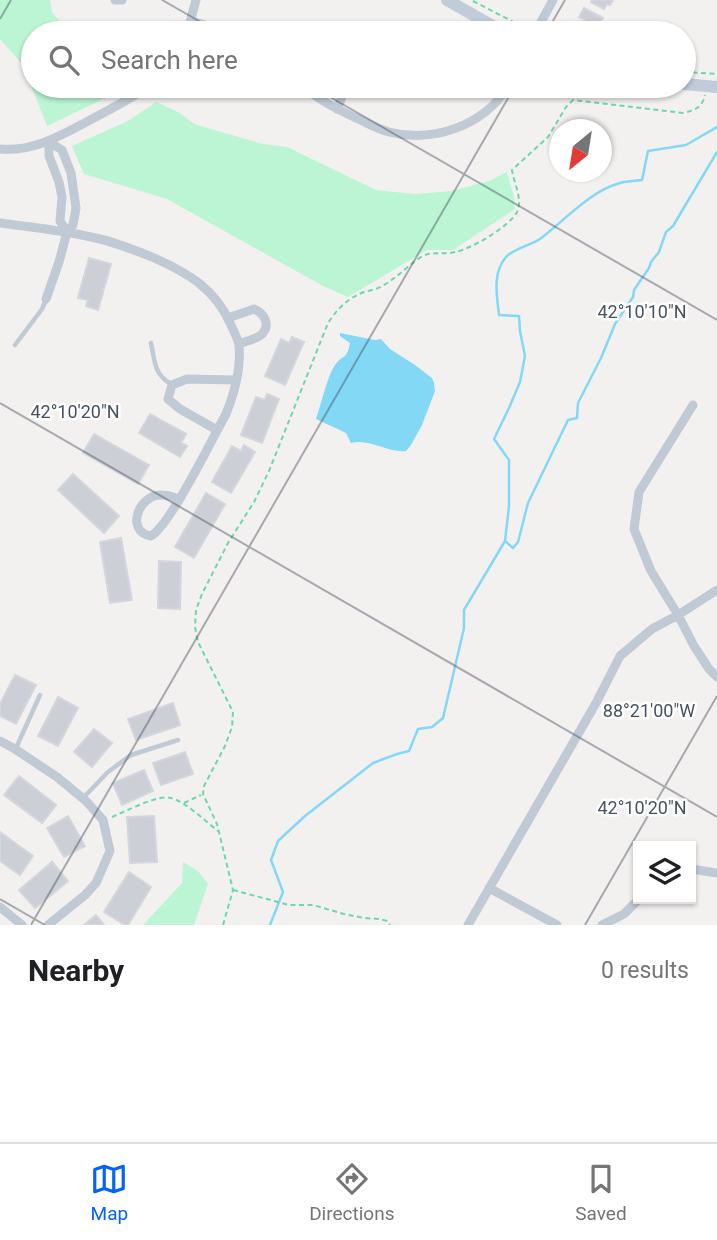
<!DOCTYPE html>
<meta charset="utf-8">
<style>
:root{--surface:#fff;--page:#f6f6f6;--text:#202124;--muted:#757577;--line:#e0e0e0;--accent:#0461fa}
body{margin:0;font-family:Roboto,sans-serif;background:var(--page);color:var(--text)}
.controls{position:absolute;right:21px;bottom:21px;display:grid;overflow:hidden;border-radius:0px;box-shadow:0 2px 5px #0004}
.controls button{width:63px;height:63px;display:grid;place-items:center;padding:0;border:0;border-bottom:2px solid var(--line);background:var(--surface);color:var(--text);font:35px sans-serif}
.compass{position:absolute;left:549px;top:119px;width:63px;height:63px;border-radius:50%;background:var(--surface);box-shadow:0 2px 5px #0004;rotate:210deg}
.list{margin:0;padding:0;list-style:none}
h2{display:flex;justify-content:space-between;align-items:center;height:91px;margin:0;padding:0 28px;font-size:30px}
h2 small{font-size:23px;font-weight:400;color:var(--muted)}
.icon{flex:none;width:38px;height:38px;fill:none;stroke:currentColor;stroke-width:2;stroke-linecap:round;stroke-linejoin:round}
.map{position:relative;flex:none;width:717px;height:925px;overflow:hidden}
.search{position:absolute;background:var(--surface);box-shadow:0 2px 5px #0004;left:21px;right:21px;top:21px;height:77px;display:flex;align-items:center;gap:18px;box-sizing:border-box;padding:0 24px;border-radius:38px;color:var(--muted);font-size:26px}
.sheet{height:217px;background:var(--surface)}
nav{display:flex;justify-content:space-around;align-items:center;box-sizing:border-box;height:98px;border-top:2px solid var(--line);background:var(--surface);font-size:19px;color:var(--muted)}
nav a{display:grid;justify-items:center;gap:4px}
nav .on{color:var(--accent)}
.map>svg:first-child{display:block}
</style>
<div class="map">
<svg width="717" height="925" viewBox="0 0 717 925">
<rect width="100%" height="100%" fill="#f3f0f0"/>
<path fill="#bbf5d4" d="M0,0H50L52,12L69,33H33V86H107L112,95L47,126L23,65L0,39Z
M156,102L180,113L194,124L263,144L287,147L376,190L415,194L452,191L489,181L507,172L514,197L515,209L453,250H427L348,297L323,286L167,199L84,174L72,146L128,121Z
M183,862L198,871L208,884L194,925H143L182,883Z"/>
<path fill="#83d8f6" d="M340,333L375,340L381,339L390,349L415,365L432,378L434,383L435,391L422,425L411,445L406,451C387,453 370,438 351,443L346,433L316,419C321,405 327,377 335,365C343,354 347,360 350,343L340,336Z"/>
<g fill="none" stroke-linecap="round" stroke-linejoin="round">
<path stroke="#83d8f6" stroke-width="2.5" d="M505,541L513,548L518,542L528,503L568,420L577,418L578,403L601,358L615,324L633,297L634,290L649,268L651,262L659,252L666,232L673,226L717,152
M270,925L283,892L271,860L278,841L305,816L373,763L397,754L409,751L418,729L432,727L443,718L464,628V610L505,541L509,506V460L494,439L509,408L520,382L525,356L520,331L519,316L499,315C497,296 492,273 506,257C513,249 531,245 540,239C564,221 590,191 620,183C627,181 635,181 642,180L648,151L686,145L717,127"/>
</g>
<path fill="#cccfd6" stroke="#d4d6dd" stroke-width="2" d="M592,0H613L610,5L607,4L604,9L591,2Z
M584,8L603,18L595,33H578L585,20L579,17Z
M89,258L111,264L98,310L86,306L88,300L78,298Z
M292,337L304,342L285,385L265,376L281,339L289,343Z
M267,394L279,399L262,443L241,435L256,397L265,400Z
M150,414L186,434L181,443L187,446L180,457L139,433Z
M94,434L149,465L138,484L83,453Z
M244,445L255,452L231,493L212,482L232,446L241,451Z
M73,474L119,516L104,533L58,490Z
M206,493L225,504L194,558L175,547Z
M121,538L132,600L110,603L100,542Z
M159,561L181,562L180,609L158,608Z
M15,675L36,685L16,724L0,716V704Z
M58,697L78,708L58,746L38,736Z
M173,703L180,725L136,740L128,719Z
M94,729L112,743L92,767L74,752Z
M185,752L193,774L161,785L153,763Z
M144,770L153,791L122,805L113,783Z
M19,776L56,805L42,823L4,795Z
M68,816L85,846L64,857L47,828Z
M154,816L157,862L130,863L127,817Z
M0,832L33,856L20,875L0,861Z
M52,862L68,881L35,908L19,890Z
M129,872L151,887L128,925H125L104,912Z
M96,915L104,925H84Z"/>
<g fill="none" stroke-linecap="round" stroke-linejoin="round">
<path stroke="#6ed7a9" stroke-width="2" stroke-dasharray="5 3.5" stroke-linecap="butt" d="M473,1L527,29
M684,72L717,74
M184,803L201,795
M112,817C126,811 159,794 171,798C186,802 205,821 218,831
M233,890L289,905H313L344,914L364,918L380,919L387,921L390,925
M223,925L233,890L217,824L203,794L204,786L225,746L232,727L233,712L198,642L195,627L196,610L202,594L228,543L254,502L269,471L328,323C337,309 348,298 364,292C371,290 378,289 384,285C398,277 409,264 423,256C433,251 444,255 455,252C471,249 509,227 517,212C523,199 514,184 512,170L548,137L566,107L573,100L683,113C695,110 702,108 705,95"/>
<path stroke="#c0cad4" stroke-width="4.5" d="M151,343C155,362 154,374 171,384
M15,345L42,309L46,300
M16,748L40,695
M83,798L108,772L131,755L178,740"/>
<path stroke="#c0cad4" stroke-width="9" d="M115,0H122
M191,21L234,33
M187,33L196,0
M535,33L553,0
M303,86C319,100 335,108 354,117C366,122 377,129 389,132C433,143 484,126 508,86
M337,109L347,86
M0,149C35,152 63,134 92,119C112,108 131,99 149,86
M0,223C30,227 61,230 91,237C112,241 132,249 152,257C188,273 215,288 231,325C234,332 238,339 239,345C241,367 234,394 226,414C212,439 171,524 151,536C125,532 138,494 162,495C168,495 173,497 179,499
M46,299L59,262L67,232L73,225L76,208L71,173L62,150L49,142V156L59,182L62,197L60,221L67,232
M228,318L254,309C264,313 271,325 262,334C257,339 246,341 239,344
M693,405L639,492L634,529L651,571L678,615L694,646L709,669L717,677
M217,430L180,409L168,399L172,385L187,379L236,380
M0,741L15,749L57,777L86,801L103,820L110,851L96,883L85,895L48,925
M691,869L717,873
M489,888L557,925
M0,907L22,925
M468,925L596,703L620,656L652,629L678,615L717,590
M602,925L624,914L639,899"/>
<path stroke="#c1ccdb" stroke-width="12" d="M447,0L505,33
M684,84L717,87"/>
</g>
<path fill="none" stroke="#465260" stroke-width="2" stroke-opacity="0.45" d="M162,0L220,33M0,19L11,0M546,33L565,0M311,86L717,320M0,403L717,817M0,899L45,925M31,925L515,86M585,925L717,696"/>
<g font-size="18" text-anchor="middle" fill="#465260" stroke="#fff" stroke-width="5" stroke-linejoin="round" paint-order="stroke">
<text x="642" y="318">42°10'10"N</text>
<text x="75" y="418">42°10'20"N</text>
<text x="649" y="717">88°21'00"W</text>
<text x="642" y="814">42°10'20"N</text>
</g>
</svg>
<div class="controls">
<button><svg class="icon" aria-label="layers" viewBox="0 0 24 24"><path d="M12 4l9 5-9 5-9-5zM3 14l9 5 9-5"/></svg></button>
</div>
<svg class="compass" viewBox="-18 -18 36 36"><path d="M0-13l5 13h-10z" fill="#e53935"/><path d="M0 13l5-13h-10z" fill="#757577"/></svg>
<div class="search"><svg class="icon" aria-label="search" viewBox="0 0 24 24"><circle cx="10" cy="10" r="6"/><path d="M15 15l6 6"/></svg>Search here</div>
</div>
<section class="sheet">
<h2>Nearby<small>0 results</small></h2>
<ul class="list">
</ul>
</section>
<nav>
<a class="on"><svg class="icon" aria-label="map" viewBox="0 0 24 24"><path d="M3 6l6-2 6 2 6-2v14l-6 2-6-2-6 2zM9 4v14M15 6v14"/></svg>Map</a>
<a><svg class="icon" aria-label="directions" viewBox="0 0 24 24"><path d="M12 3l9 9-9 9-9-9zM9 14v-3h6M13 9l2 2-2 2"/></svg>Directions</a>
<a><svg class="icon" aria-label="saved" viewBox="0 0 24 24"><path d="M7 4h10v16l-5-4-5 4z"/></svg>Saved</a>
</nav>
